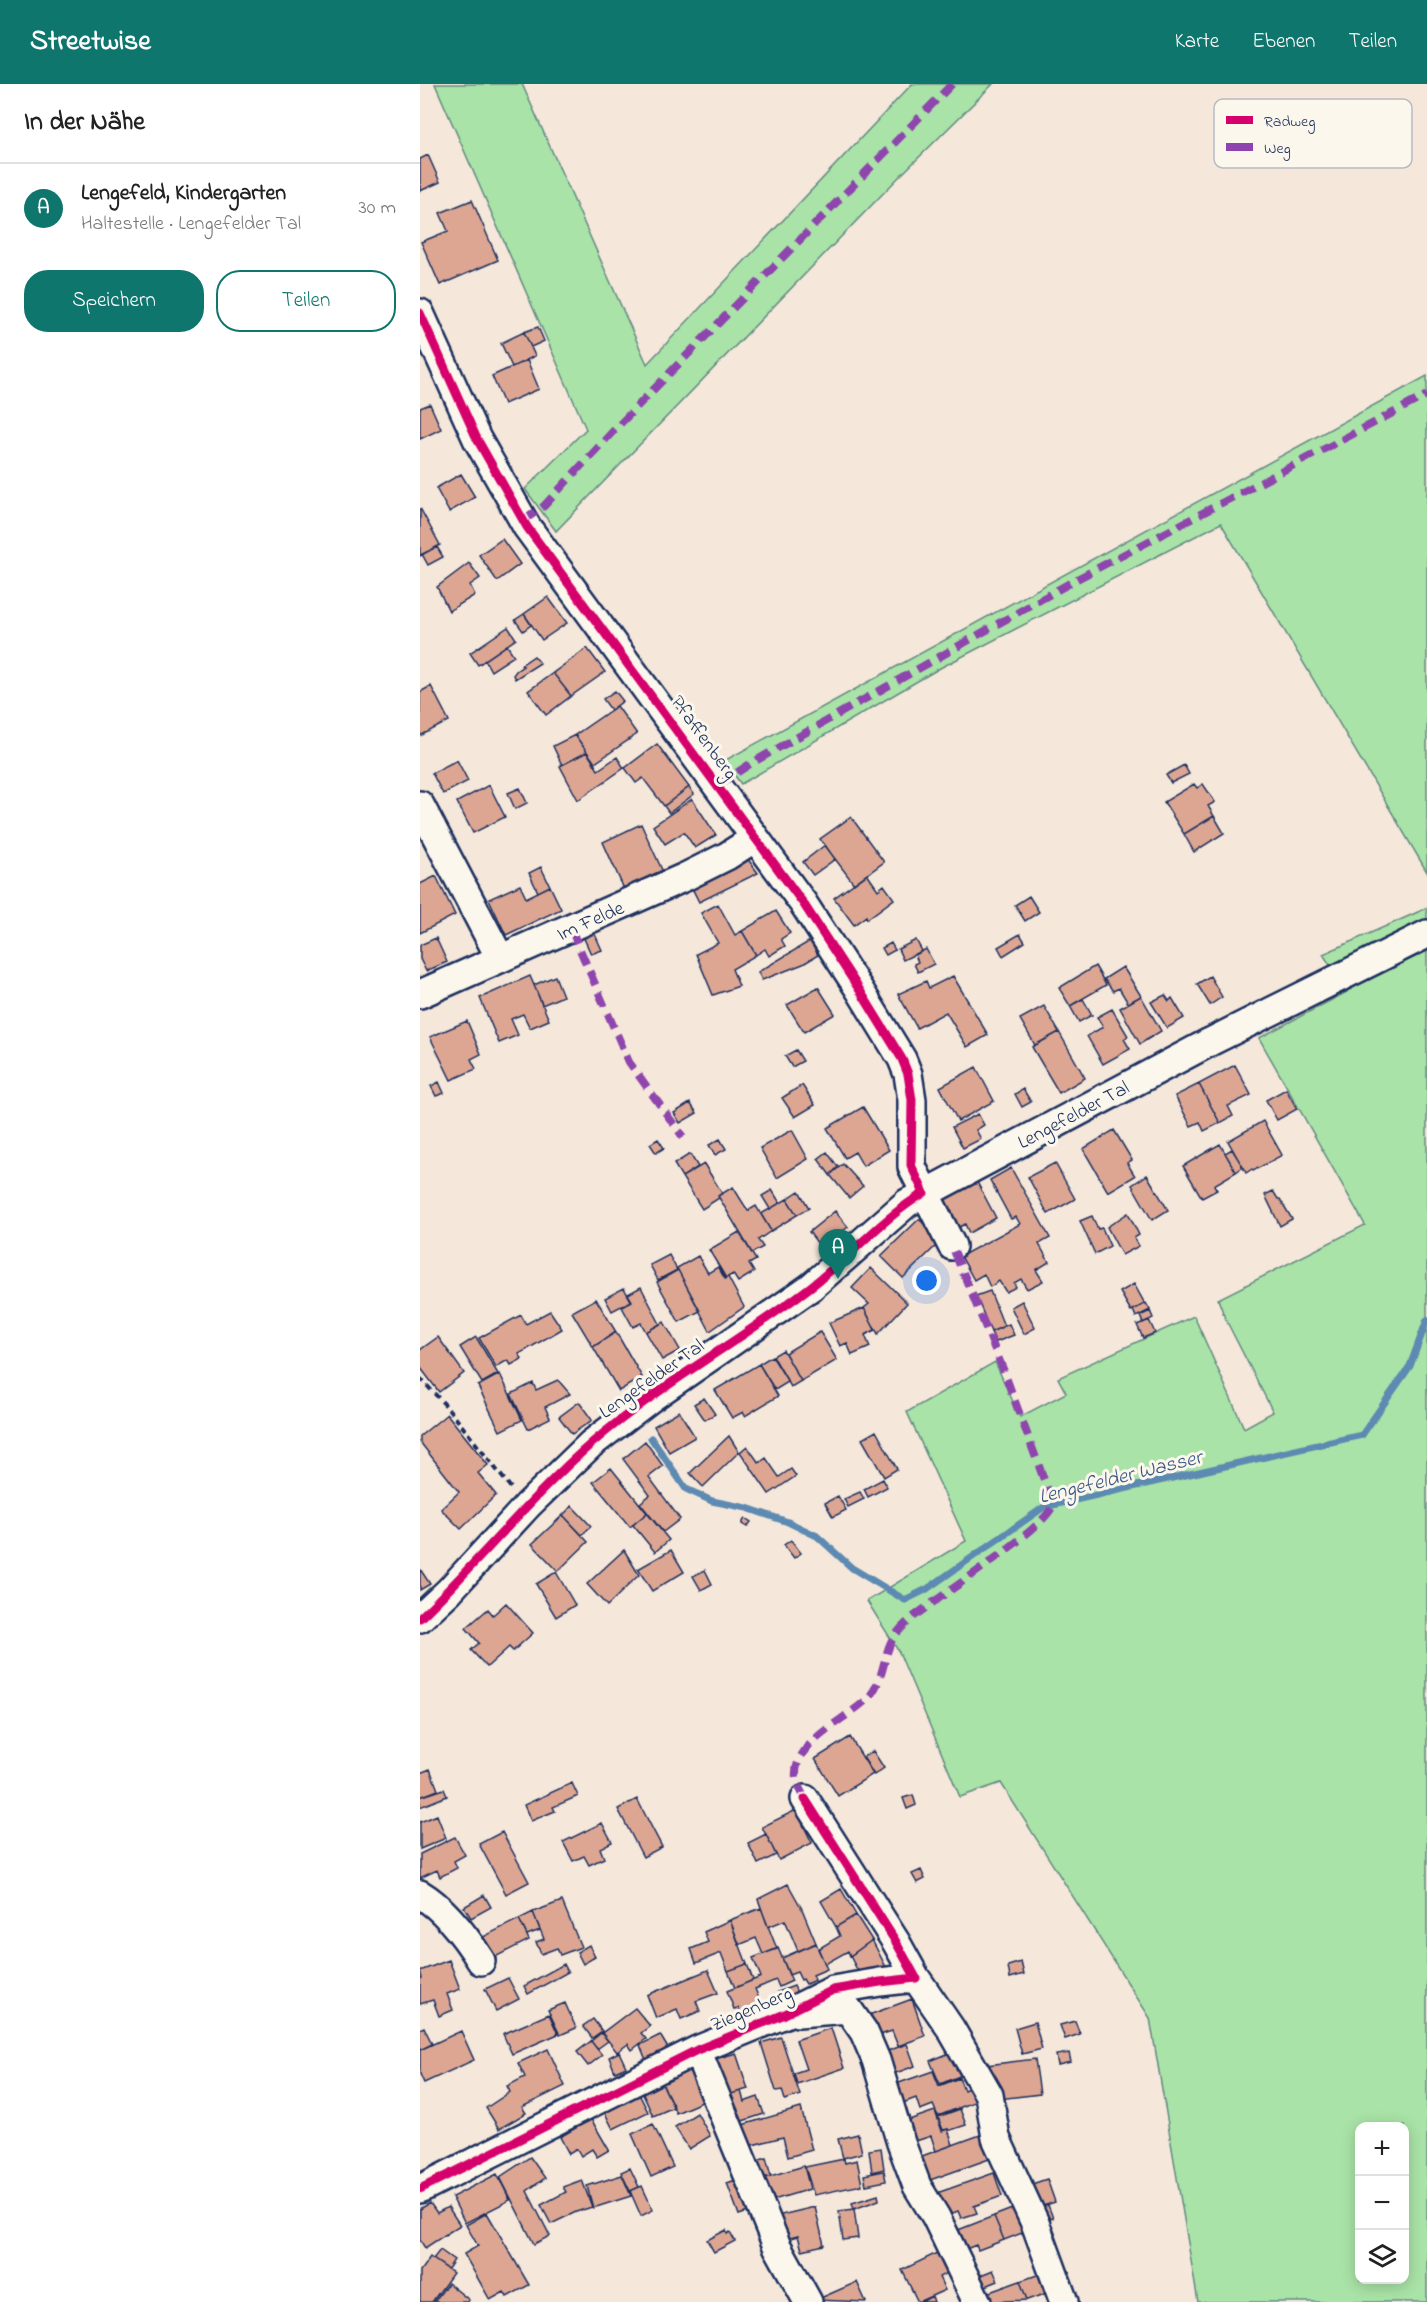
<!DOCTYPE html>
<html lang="de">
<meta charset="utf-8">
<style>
:root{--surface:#fff;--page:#f2f2f2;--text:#222;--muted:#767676;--line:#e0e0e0;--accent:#0f766e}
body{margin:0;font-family:"Indie Flower",sans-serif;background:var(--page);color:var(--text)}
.controls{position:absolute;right:18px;bottom:18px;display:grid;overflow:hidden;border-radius:12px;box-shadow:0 3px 15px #0003}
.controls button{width:54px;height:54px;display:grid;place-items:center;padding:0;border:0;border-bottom:2px solid var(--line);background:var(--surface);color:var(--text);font:30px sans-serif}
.you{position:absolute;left:507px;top:1197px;width:21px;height:21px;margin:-15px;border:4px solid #fff;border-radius:50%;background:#1a73e8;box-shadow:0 0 0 9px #1a73e833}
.badge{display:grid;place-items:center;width:39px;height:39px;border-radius:50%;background:var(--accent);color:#fff;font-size:20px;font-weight:700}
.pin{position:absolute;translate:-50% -50px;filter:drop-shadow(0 2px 3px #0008)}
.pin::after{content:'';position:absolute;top:32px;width:21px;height:18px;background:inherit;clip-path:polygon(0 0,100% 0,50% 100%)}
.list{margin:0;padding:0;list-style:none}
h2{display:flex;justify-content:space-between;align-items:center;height:78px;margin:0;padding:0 24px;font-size:26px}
h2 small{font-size:20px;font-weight:400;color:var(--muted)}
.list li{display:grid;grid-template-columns:39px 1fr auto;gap:18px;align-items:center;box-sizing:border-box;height:90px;padding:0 24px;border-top:2px solid var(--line)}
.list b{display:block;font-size:22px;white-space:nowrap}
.list p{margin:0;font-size:20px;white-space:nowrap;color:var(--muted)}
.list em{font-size:20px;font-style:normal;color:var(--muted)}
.actions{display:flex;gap:12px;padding:18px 24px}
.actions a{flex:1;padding:14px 0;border:2px solid var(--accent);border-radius:24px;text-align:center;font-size:21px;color:var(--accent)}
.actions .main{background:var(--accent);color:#fff}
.icon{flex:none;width:33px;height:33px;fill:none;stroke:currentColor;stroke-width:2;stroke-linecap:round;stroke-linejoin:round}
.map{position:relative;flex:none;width:1007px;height:2218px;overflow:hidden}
header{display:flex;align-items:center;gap:36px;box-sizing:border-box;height:84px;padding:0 30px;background:var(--accent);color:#fff}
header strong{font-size:28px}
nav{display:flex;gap:33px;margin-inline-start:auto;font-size:21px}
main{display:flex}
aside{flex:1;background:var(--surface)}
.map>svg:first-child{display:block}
</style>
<header>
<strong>Streetwise</strong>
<nav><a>Karte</a><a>Ebenen</a><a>Teilen</a></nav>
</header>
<main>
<aside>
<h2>In der Nähe<small></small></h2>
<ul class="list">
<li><span class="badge">A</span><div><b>Lengefeld, Kindergarten</b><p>Haltestelle · Lengefelder Tal</p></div><em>30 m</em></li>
</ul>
<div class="actions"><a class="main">Speichern</a><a>Teilen</a></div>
</aside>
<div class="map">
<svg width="1007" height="2218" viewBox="0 0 1007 2218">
<rect width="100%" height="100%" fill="#f5e7da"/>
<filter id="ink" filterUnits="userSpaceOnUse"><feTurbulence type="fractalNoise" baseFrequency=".0167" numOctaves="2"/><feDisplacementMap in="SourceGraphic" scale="12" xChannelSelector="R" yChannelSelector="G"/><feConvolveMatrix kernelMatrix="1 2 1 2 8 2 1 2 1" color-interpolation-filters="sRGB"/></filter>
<g filter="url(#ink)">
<path fill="#a9e3a7" stroke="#628982" stroke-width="1.5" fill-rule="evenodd" d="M15,0H102L227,280L492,0H573L478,94L136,447L105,405L166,345Z
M1007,292V788L801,439L520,584L321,700L304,677Z
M1007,824V2218H778L730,1934L581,1699L540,1713L479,1568L447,1517L546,1457L487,1328L575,1278L600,1333L646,1309L638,1294L774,1232L824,1344L853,1328L805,1234L798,1215L945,1141L839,954L927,908L903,870ZM940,2042H984V2196H940Z"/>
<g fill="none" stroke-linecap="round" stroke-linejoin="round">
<path stroke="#5d8ab2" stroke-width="7" d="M231,1354L266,1405L292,1417L327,1424L368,1438L397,1452L432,1484L485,1516L507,1505L624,1423L942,1351L990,1282L1007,1236"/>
</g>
<path fill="#dda693" stroke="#1b2f5e" stroke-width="1.5" d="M8,71L20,98L0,107V75Z
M52,116L78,176L20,201L1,158L28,147L20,129Z
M118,243L124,257L111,263L104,248Z
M104,248L115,272L92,283L81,259Z
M107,276L119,305L84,320L72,292Z
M10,320L21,345L0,355V324Z
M41,390L55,413L29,428L16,404Z
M0,424L20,461L0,472Z
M82,455L100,480L77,497L59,471Z
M17,463L23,473L8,481L2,470Z
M49,479L60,494L50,501L55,511L29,527L17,503Z
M128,513L147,539L122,556L104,530Z
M104,530L111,541L103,547L95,536Z
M88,543L96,555L58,581L50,569Z
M87,561L94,572L71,587L65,576Z
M167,564L185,588L151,612L133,589Z
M114,572L120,579L95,595L93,591L96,587L103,582L101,581Z
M133,589L151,612L126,631L108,607Z
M11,602L29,637L0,652V608Z
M195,607L203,617L191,626L183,615Z
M197,622L217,650L175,679L155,651Z
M155,651L167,668L142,681L133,662Z
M237,660L269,703L244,722L223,694L216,699L205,684Z
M167,668L178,686L197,673L204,684L158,716L140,682Z
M37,676L48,697L23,710L12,689Z
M764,681L769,690L751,699L746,691Z
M774,700L777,704L783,700L795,718L788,722L794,732L764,750L744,718Z
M69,701L85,733L53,749L37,718Z
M269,703L274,710L249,729L244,722Z
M100,704L107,719L95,725L88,709Z
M272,715L296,751L275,764L264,748L245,760L233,742Z
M794,732L804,749L774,768L764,750Z
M431,733L464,778L434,800L400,755Z
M221,740L243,788L204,805L183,758Z
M405,761L415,775L393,791L383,778Z
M327,774L338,789L279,818L271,802Z
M121,783L130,802L118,808L109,789Z
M447,790L458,806L464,801L474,815L447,835L446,832L434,841L414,814Z
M16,792L35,831L0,849V800Z
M100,801L106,814L130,802L141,825L86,851L69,815Z
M609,812L619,828L605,837L595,821Z
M298,820L315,851L322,847L336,871L312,885L319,902L293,911L276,870L298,859L281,829Z
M356,827L370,849L361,855L365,862L349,872L345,865L336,871L322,847Z
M173,846L182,866L171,870L162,850Z
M600,850L605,858L583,872L578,863Z
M16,854L27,878L6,887L0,875V861Z
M496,856L502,867L483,876L478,865Z
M390,857L398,871L383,880L342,896L338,888Z
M471,859L475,866L466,871L462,864Z
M506,865L514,880L498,888L494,880L498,878L495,871Z
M675,882L686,901L650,922L639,904Z
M703,883L721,912L708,919L699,904L693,907L684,895Z
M110,892L129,936L110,944L103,930L91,935L98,951L79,959L60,914Z
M135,892L143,912L122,921L114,901Z
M533,892L568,951L547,963L526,928L497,944L478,910L506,897L509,904Z
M790,892L802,913L790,921L777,900Z
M398,903L415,930L384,948L367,921Z
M745,911L749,917L752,914L764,934L747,944L731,918Z
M721,912L741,947L720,960L700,924Z
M663,915L672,931L659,938L650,922Z
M624,922L639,948L615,961L600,935Z
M692,925L708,952L704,955L710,965L683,980L667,952L683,943L677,933Z
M47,937L61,970L51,975L56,985L31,996L10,953Z
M639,948L665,994L639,1009L612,963Z
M376,966L383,977L372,983L365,972Z
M815,981L831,1011L808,1022L813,1032L800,1039L779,1000Z
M556,983L574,1017L538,1037L520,1003Z
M19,998L24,1009L16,1012L11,1002Z
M779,1000L800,1039L784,1047L780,1038L771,1042L755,1012Z
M382,1001L395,1021L375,1033L362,1014Z
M603,1005L611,1018L602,1023L595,1010Z
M866,1005L877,1025L857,1036L846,1016Z
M270,1019L277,1029L260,1039L254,1029Z
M443,1023L469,1066L443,1082L435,1068L425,1074L407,1044Z
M558,1030L564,1041L556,1046L561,1055L543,1064L532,1043Z
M843,1037L862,1071L833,1087L832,1085L826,1089L808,1057Z
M372,1046L388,1075L357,1094L340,1064Z
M694,1046L712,1076L707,1079L715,1092L688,1108L663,1065Z
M238,1055L244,1064L236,1069L230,1060Z
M300,1055L306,1065L295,1071L289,1061Z
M800,1060L816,1088L794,1101L797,1106L782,1114L763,1082Z
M812,1065L823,1083L816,1088L805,1069Z
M407,1068L418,1083L410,1091L398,1075Z
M270,1070L278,1083L262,1093L254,1080Z
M635,1079L655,1115L628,1130L608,1093Z
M284,1080L302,1109L298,1112L299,1114L282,1125L262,1093Z
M423,1080L443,1102L429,1114L410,1091Z
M591,1084L630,1154L619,1160L629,1178L616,1186L623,1197L607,1205L601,1195L594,1199L596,1203L586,1208L579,1197L570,1203L564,1190L554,1196L541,1172L600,1140L596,1133L591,1135L570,1096Z
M727,1091L748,1126L732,1136L712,1101Z
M557,1098L576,1134L549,1149L545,1140L532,1147L517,1119Z
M313,1103L328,1127L336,1122L351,1147L338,1156L343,1163L332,1169L298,1112Z
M352,1106L360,1119L350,1125L342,1112Z
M379,1107L389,1124L377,1131L367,1115Z
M853,1107L858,1115H860L872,1135L860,1142L845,1111Z
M367,1115L377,1131L351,1147L341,1130Z
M415,1127L428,1143L401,1164L389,1148Z
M708,1129L719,1151L714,1154L719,1162L702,1171L687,1143Z
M672,1132L678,1145L682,1144L690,1162L675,1170L660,1137Z
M499,1135L521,1157L483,1194L461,1172Z
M319,1148L336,1176L329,1180L334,1188L318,1198L313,1190L306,1194L289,1166Z
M249,1171L257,1186L238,1196L230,1181Z
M278,1172L288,1189L298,1183L305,1195L308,1193L324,1223L290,1247L257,1184Z
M451,1184L487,1219L458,1250L444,1224L449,1220L432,1204Z
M258,1186L280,1227L259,1238L237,1198Z
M714,1200L725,1220L711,1227L700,1208Z
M221,1203L240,1240L226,1248L221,1239L213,1243L202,1223L212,1217L208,1210Z
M204,1204L211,1217L192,1227L185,1214Z
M570,1207L584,1242L571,1248L556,1212Z
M176,1215L196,1248L173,1263L152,1228Z
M602,1217L615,1244L604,1250L591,1223Z
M726,1219L730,1226L716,1233L713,1226Z
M444,1224L455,1246L445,1251L450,1263L432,1271L427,1259L420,1262L409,1239Z
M130,1227L142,1245L99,1270L102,1275L91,1281L88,1276L76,1283L59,1254L101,1231L106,1240Z
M730,1227L733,1234L723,1239L720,1232Z
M729,1236L735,1249L723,1254L717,1241Z
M244,1238L260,1266L242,1276L226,1248Z
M589,1240L594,1251L576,1258L571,1248Z
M196,1248L222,1293L199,1307L173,1263Z
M400,1248L417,1276L381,1297L365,1269Z
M18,1253L44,1289L19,1308L0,1283V1266Z
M56,1253L78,1290L62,1299L40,1263Z
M363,1266L381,1297L371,1303L353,1272Z
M352,1272L368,1298L355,1306L339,1280Z
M339,1280L358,1312L325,1332L323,1328L312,1334L295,1306Z
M80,1290L102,1336L80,1347L58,1302Z
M138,1296L150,1310L125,1323L130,1334L108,1345L91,1310L113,1299L116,1306Z
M284,1314L295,1330L285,1336L274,1320Z
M159,1318L172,1336L152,1350L139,1333Z
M259,1327L275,1353L249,1368L234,1342Z
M27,1330L68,1381L58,1389L76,1411L41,1445L21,1425L39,1408L0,1358V1352Z
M456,1347L477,1385L464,1393L442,1355Z
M309,1352L319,1368L283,1403L270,1389Z
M225,1357L243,1382L229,1393L260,1435L243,1448L220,1419L230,1411L203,1375Z
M327,1362L339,1379L346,1374L359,1393L371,1385L376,1392L349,1410L320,1368Z
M191,1384L227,1429L210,1443L173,1398Z
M463,1395L467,1403L448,1413L444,1405Z
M440,1408L444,1415L428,1423L424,1415Z
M418,1412L426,1426L413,1433L405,1419Z
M152,1422L171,1442L162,1451L143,1431Z
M227,1429L249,1456L235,1468L213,1441Z
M143,1431L168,1458L138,1487L112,1460Z
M325,1434L331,1438L327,1443L322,1440Z
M371,1456L381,1469L374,1474L364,1461Z
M204,1466L219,1491L187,1522L167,1500Z
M251,1466L264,1488L232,1507L218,1485Z
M0,1485L10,1500L0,1506Z
M285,1486L292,1500L281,1506L273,1492Z
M136,1488L155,1521L136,1533L116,1500Z
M86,1519L113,1549L93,1567L89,1563L67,1583L51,1566L59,1559L46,1544L68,1525L73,1531Z
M430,1653L453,1690L418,1712L395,1675Z
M453,1667L464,1684L454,1691L443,1673Z
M10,1685L18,1706L0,1713V1689Z
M152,1699L158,1712L133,1723L135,1727L111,1737L104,1721Z
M24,1705L27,1712L0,1723V1713Z
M493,1711L496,1721L487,1725L483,1714Z
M217,1715L242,1763L223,1773L198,1725Z
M376,1726L392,1759L359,1776L342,1743Z
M17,1731L26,1754L0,1765V1738Z
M182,1739L192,1758L180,1764L184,1774L169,1781L164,1772L153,1777L143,1758Z
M82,1748L109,1798L86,1810L59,1760Z
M346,1750L356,1771L338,1780L328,1759Z
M35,1753L45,1771L34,1777L37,1784L20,1793L17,1786L0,1794V1770Z
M501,1786L505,1795L497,1799L492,1790Z
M368,1800L382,1825L396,1859L378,1867L365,1836L348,1843L338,1815Z
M421,1805L436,1831L416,1843L401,1817Z
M64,1811L71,1823L51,1834L44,1823Z
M142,1817L161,1863L140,1871L137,1864L121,1870L116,1858L124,1855L113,1828Z
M341,1824L357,1865L343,1870L336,1854L319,1861L310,1836Z
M113,1828L120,1846L107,1851L99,1835Z
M436,1831L452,1856L430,1872L428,1867L405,1880L398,1865L420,1852L416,1843Z
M99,1835L109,1856L71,1875L61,1854Z
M310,1836L327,1880L308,1887L301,1869L276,1879L271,1865L288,1858L284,1848Z
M452,1856L467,1885L443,1897L430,1872Z
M396,1859L407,1885L393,1891L395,1896L386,1900L383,1895L381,1896L377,1888L369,1891L362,1874Z
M169,1861L175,1873L163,1880L157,1868Z
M358,1864L372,1897L359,1903L356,1896L335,1905L343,1924L322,1933L318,1924L314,1925L307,1907L341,1893L333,1874Z
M29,1876L40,1905L27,1910L33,1926L19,1932L13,1916L0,1920V1895L2,1894L0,1887Z
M601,1878L604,1890L590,1894L588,1882Z
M144,1880L148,1888L108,1910L104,1902Z
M327,1880L333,1896L315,1904L308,1887Z
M288,1886L298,1909L276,1917L280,1927L261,1935L257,1925L236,1934L227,1911Z
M88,1894L99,1915L76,1927L65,1905Z
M374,1902L378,1911L362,1918L358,1908Z
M492,1915L505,1952L478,1962L472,1947L457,1952L449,1931Z
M145,1919L156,1944L140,1951L128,1926Z
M215,1924L230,1942L221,1949L226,1955L212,1966L208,1960L197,1968L182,1949Z
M129,1930L138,1950L92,1970L83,1950Z
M173,1935L182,1947L172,1954L163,1942Z
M655,1937L660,1950L645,1955L640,1941Z
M615,1938L622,1965L602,1970L595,1944Z
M4,1943L12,1960L0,1966V1945Z
M411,1944L424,1984L377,2000L374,1989L386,1985L376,1956Z
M41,1947L54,1976L4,1999L0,1990V1966Z
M181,1949L188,1957L177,1965L171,1957Z
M240,1951L249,1966L226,1976L220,1961Z
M361,1953L380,2011L365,2016L362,2006L356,2007L341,1959Z
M171,1957L182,1971L168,1982L157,1968Z
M487,1960L495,1982L470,1991L462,1969Z
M128,1965L145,2002L102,2023L106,2029L79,2045L66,2024L90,2008L87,2002L105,1993L98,1979Z
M537,1966L547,1989L520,2000L510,1977Z
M199,1968L206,1983L195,1988L189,1973Z
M316,1969L328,2005L304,2012L292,1976Z
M649,1969L651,1978L638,1981L636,1971Z
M615,1975L620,2010L571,2016L567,1981Z
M270,1986L284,2017L256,2029L242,1999Z
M513,1987L519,2002L539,1994L544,2006L553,2002L559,2016L518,2032L513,2021L500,2026L496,2014L483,2019L476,2000Z
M242,1999L254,2023L233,2032L222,2008Z
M321,2007L324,2018L338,2013L344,2030L313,2040L304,2012Z
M218,2008L228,2028L193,2045L183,2025Z
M381,2024L392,2066L368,2073L363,2053L321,2064L315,2043Z
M540,2025L546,2041L528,2047V2045L523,2046L518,2033Z
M515,2027L522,2047L528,2045L533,2061L516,2067L511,2052L496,2057L489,2036Z
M277,2029L290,2052L269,2065L255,2043Z
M171,2035L189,2066L177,2073L172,2065L161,2072L157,2065L149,2070L140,2053Z
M233,2040L253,2083L231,2093L212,2050Z
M438,2050L442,2069L423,2074L418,2055Z
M563,2050L572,2074L510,2096L502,2072Z
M461,2064L464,2085L452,2088L449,2066Z
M110,2073L125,2094L107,2107L130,2152L114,2160L80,2093Z
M346,2074L351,2092L333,2097L328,2080Z
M424,2075L425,2079L437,2076L442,2101L394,2111L385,2083Z
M384,2082L390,2105L340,2120L333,2097Z
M210,2084L219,2103L210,2107L201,2088Z
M464,2087L466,2097L446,2101L444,2091Z
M574,2089L582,2112L554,2122L557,2129L541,2134L538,2127L525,2132L517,2109Z
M77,2090L90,2116L45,2139L32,2113Z
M202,2091L211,2112L173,2124L167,2102Z
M319,2095L331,2127L319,2131L307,2099Z
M627,2095L635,2118L614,2125L606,2102Z
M162,2096L172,2123L156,2128L131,2140L121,2121L146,2108L143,2103Z
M222,2102L233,2126L221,2132L210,2107Z
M458,2111L459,2116L434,2125L432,2119Z
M10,2119L17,2129L28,2123L40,2141L5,2164L0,2156V2125Z
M628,2121L633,2134L618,2140L612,2127Z
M395,2123L404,2161L382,2166L378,2152L362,2156L357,2132Z
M597,2123L607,2147L584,2156L574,2132Z
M434,2125L438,2154L423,2156L419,2127Z
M67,2129L109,2201L87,2213L84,2208L70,2216L44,2170L58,2162L46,2141Z
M574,2132L584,2156L558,2166L556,2161L541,2167L533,2148Z
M306,2146L307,2150L310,2148L315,2157L294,2168L287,2156Z
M20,2166L34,2176L28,2185L13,2175Z
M519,2168L529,2188L519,2193L525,2206L498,2218L482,2186Z
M10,2173L33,2189L12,2218H0V2187Z
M573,2186L578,2197L561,2204L556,2193Z
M620,2190L627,2209L607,2216L600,2197Z
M600,2197L607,2216L567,2218L564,2210Z
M437,2198L446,2218L396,2216Z
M28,2199L49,2216L48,2218H14Z
M512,2212L514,2218H501Z"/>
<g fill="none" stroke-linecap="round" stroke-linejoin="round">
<defs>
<path id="minor" d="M0,229L57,355L107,443L383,819L439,905L482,975L488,990L492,1016V1083L532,1162
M0,721L80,874
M0,910L265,793L307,772L335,754
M0,1534L29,1507L108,1421L171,1360L231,1314L391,1203L487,1119L790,958L1007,850
M385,1715L476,1858L496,1894L531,1945L569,2011L576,2054L615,2139L644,2218
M0,1810C25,1825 46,1853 61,1877
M378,1929L428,1925L444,1948L456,1976L481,2059L497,2102L516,2133L557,2218
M277,1966L357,2162L388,2218
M0,2105L277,1966L365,1930L413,1906L460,1898L496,1894"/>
</defs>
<use href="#minor" stroke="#1b2f5e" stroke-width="32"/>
<path stroke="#1b2f5e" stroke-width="4" stroke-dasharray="6 4.5" stroke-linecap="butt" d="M0,1294L27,1323L91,1404"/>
<use href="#minor" stroke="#fbf7ec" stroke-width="27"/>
<path stroke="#8e44ad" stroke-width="8" stroke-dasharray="15 8" stroke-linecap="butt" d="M103,437L124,422L196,344L532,0
M298,701L330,680L657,495L1007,311
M151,845L209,978L263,1053
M385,1715C382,1708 377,1701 376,1694C372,1659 425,1636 446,1616C463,1600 462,1578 471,1558C475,1550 485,1540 492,1534C515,1515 631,1441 633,1420L583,1285L532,1162"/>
<defs>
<path id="cycleway" d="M0,229L57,355L107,443L383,819L439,905L482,975L488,990L492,1016L491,1081L504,1109C461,1135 429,1174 389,1204C318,1258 239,1301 172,1359C110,1413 59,1478 0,1534
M0,2105L277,1966L365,1930L413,1906L460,1898L496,1894L476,1858L385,1715"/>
</defs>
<use href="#cycleway" stroke="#fbf7ec" stroke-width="13"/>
<use href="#cycleway" stroke="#d6006c" stroke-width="9"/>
</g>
</g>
<g text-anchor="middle" stroke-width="6" stroke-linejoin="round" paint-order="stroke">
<g font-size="20" fill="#1b2f5e" stroke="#fbf7ec">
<text transform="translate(285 653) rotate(54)" y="7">Pfaffenberg</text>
<text transform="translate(170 836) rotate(-24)" y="7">Im Felde</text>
<text transform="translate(653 1030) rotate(-28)" y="7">Lengefelder Tal</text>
<text transform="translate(231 1294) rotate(-35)" y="7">Lengefelder Tal</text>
<text transform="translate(331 1924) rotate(-23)" y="7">Ziegenberg</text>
</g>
<g font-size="21" font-style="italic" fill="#365581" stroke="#fbf7ec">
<text transform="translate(700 1392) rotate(-14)" y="7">Lengefelder Wasser</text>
</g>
</g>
<rect x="794" y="15" width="198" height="69" rx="9" fill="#fbf7ec" stroke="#b8bbc1" stroke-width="1.5"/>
<rect x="806" y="32" width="27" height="8" fill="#d6006c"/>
<rect x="806" y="59" width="27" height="8" fill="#8e44ad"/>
<g font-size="16" fill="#1b2f5e">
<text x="844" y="42">Radweg</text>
<text x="844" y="69">Weg</text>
</g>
</svg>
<div class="controls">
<button>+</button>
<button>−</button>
<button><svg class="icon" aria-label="layers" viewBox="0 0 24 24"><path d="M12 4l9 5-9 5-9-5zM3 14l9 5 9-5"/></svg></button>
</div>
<div class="you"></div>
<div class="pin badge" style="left:418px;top:1195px">A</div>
</div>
</main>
